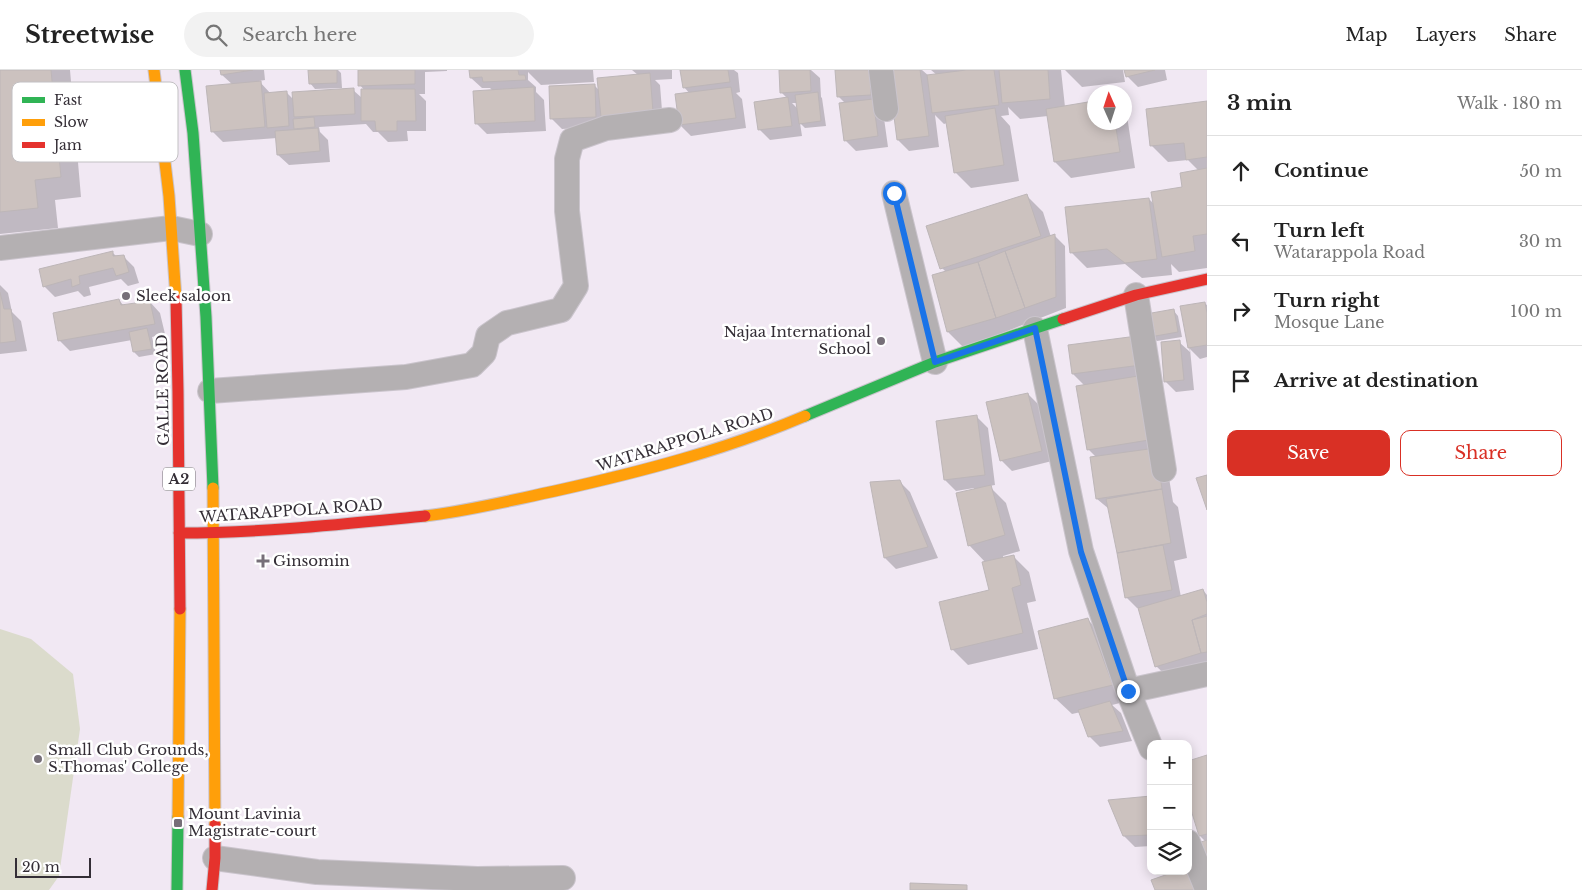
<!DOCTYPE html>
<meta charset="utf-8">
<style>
:root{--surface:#fff;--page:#f2f2f2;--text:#222;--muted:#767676;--line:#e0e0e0;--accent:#d93025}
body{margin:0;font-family:"Libre Baskerville",serif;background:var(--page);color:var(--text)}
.controls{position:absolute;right:15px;bottom:15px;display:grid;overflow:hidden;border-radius:10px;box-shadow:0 2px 12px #0003}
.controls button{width:45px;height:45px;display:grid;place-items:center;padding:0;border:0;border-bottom:1px solid var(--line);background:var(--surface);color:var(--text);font:25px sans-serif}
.compass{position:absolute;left:1087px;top:15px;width:45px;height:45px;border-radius:50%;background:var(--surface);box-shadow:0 2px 12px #0003;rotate:357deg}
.scale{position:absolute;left:15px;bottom:12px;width:76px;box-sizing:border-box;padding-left:5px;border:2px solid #342e36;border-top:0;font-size:14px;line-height:18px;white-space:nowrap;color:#342e36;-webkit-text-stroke:4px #fff;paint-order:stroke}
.stop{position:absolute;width:15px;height:15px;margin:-11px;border:4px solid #1a73e8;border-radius:50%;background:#fff}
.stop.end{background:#1a73e8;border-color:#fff;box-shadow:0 1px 5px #0008}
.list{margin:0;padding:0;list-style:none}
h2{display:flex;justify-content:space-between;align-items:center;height:65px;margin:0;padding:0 20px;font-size:21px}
h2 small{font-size:16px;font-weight:400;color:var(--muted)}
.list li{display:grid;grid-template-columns:32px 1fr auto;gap:15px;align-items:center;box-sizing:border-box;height:70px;padding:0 20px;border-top:1px solid var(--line)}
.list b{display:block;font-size:19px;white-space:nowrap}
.list p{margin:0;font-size:16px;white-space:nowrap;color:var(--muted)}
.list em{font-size:16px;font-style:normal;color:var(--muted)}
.actions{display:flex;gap:10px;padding:15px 20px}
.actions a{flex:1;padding:11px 0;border:1px solid var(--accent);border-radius:10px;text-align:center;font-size:18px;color:var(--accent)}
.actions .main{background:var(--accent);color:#fff}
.icon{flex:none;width:28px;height:28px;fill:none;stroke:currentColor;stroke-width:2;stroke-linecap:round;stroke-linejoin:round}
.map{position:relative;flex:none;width:1207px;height:820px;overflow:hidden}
header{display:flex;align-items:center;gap:30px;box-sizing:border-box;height:70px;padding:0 25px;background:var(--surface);border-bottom:1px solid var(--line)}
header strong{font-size:24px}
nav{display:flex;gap:28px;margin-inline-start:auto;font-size:18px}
.search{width:350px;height:45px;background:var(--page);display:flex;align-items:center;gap:12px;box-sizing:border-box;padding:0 18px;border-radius:28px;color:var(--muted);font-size:19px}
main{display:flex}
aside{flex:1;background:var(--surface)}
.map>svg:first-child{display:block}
</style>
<header>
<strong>Streetwise</strong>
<div class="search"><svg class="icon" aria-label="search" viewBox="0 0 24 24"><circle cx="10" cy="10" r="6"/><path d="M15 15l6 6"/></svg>Search here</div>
<nav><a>Map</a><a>Layers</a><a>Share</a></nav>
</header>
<main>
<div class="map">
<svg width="1207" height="820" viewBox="0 0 1207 820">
<rect width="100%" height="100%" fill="#f1e8f3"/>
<path fill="#dbdbcc" d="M0,559L31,569L73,604L80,659L59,806L49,820H0Z"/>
<path fill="#0003" fill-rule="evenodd" d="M0,0H70L81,127L55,130L58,158L0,164Z
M221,0H264L265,10L259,11L271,24L286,22L294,30L353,20L362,28L365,21L360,15L359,0H447V1L425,2V24H419L426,31V61H407L408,71L388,72L378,62H373L366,54L319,57L320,62L328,70L330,92L289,95L278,85L277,68L223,72L212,61L233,15L222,5Z
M310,0H338L341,3L342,18L315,19L310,13Z
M470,0H593L594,12L541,15L528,2V10L536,17V22L544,30L546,61L487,64L476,53L493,21L490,18H482L471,8Z
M632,0H672V9L655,10L660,15L663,53L562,59L551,48L594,15L600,21L638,5Z
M681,0H734L738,3L740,22L736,23L742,29L746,58L691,66L680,55L690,24L684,17Z
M780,0H811L820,8L821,27L822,28L826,56L805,58L800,53L802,66L770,70L759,59L788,29L781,22ZM792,33H797L798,39Z
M837,0H874L883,41L888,77L856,81L845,70V33L838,26Z
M895,0H922L929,6L937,5L931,0H1061L1065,37L1094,33V52H1124V43L1127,46L1135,98L1071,108L1055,92L1048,46L1020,49L1008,37L1009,45L1001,46L1010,56L1019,111L971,118L955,102L947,53L944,54L935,45L939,77L909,81L898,70Z
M1065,0H1123L1125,12L1082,17Z
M1125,0H1165L1167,10L1138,17L1127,6Z
M1207,32V198L1179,202L1171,194L1172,205L1142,208L1125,194L1087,198L1071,182L1149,129L1155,135L1184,118L1199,101L1188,90L1168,92L1152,76L1147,40Z
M1027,126L1043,142L1051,167L1054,165L1065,176L1066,238L964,278L948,262L933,205L946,202L942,198Z
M112,182L117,187L123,186L134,197L139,213L128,216L121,209L89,217L91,225L84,227L78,221L55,227L44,216Z
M0,215L8,223L12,242L21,251L27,281L0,284Z
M119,230L124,236L150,232L160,243L165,264L152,267L156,284L139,287L134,282L132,270L70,281L59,270Z
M1204,233L1207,235V287L1200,289L1190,279L1194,320L1176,322L1165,311L1179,272L1190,282L1181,237Z
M1173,240L1178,246L1182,267L1157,271L1151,266Z
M1137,267L1166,390L1173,432L1178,437L1187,488L1174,491L1181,527L1203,520L1207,525V602L1173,612L1156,596L1139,538H1137L1126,527L1109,439L1097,429L1096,387L1088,379L1085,316L1073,304Z
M1028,324L1039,335L1052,391L1012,401L1001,390Z
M977,347L988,358L995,415L989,416L1006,433L1020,481L1003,486V488L1013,486L1029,502L1036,531L1027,533L1038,579L968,595L952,579L991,521L986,493L969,475L974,418L956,421L945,410Z
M899,411L910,422L938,488L896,499L885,488L871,413Z
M1088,550L1104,566L1128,631L1112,635L1121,643L1132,671L1100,677L1089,666L1081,642L1072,644L1055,628Z
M1207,686V797L1206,772L1200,766Z
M1151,727V776L1135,777L1124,766Z"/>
<path fill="#ccc2bf" stroke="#bdb6b8" d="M0,0H51L61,107L35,110L38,138L0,142Z
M220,0H253L221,5Z
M308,0H337V13L309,14Z
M358,0H415V14L358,16Z
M469,0H518L519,5H525L526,10L483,12L482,7L470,8Z
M680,0H728L730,12L683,18Z
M779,0H810L811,21L780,23Z
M835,0H870L871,25L837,27Z
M888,0H920L929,66L897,70Z
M966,0H994L999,35L932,43L927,5Z
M999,0H1048L1050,29L1002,33Z
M1124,0H1155L1126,7Z
M650,3L653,42L601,47L597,8Z
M261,11L265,57L211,62L206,16Z
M595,14L596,47L550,49L549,16Z
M534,17L535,51L475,54L473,21Z
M731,17L736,48L679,55L675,24Z
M354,18L355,44L294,47L292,22Z
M361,19H415L416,51H397V61H376L375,51H361Z
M287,21L289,56L267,58L264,23Z
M818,22L821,51L799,54L795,25Z
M788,27L792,56L758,60L754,32Z
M873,29L878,66L844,71L839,33Z
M1094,31V52H1115L1120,82L1054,92L1046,39Z
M1207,31V87L1186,90L1184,73L1150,76L1146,39Z
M995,38L1004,95L954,103L945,46Z
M314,47L315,57L294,59L293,49Z
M318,58L320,81L277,85L275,61Z
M1207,98V164L1193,166L1195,181L1162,187L1151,122L1182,117L1180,103Z
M1027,124L1041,166L940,199L926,156Z
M1149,128L1157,189L1125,193L1107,179L1070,183L1065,137Z
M1055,164L1056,227L1025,238L1005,181Z
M113,181V186L124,185L129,202L116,206L113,198L79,206L80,214L72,217L71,209L43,217L39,199Z
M1005,181L1025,238L996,248L978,192Z
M978,192L996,248L947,262L932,205Z
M0,222L4,239H11L16,271L0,273Z
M119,229L121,235L150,231L155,254L58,271L53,243Z
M1205,232L1207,243V275L1188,278L1180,236Z
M1174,239L1178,262L1150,267L1146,244Z
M147,258L152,279L133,282L129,262Z
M1137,266L1141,295L1072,304L1068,275Z
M1180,270L1184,310L1164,312L1161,272Z
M1138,306L1149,370L1087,380L1076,316Z
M1028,323L1042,381L1000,391L986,332Z
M977,345L985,405L944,410L936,351Z
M1156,378L1162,419L1096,429L1090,387Z
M1207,405V440L1196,408Z
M900,410L928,477L884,488L870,412Z
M991,415L1005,465L968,476L956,423Z
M1162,419L1171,473L1117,483L1106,429Z
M1163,475L1172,520L1125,528L1117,483Z
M1014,485L1021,515L1012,518L1023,563L951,580L939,532L989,520L982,492Z
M1203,519L1207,532V544L1192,550L1201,583L1155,597L1138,538Z
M1207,546V582L1201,583L1192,550Z
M1088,548L1113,615L1054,629L1038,561Z
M1110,631L1123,661L1088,667L1078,640Z
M1207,685V764L1199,766L1188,730V691Z
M1151,726V765L1123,766L1108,730Z
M1207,770V801L1198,773Z
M1177,801H1188L1196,820H1155L1151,810Z
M910,813L967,815V820H910Z"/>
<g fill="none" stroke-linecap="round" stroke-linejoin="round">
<defs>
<path id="street" d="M881,0L886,39
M894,123L935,292
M0,178L171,158L200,164
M1136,225L1164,400
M1035,259L1081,481L1128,621L1151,678
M210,321L406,307L472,295L484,283L488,266L507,253L561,240L576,216L567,141V89L572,70L606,58L670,50
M1128,621L1207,604
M1188,772L1207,819
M215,788L317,802L477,809L563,808"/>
<path id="fast" d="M185,0L193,63L206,247L213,418
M805,346L935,292L1063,249
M177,820L178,747"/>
<path id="slow" d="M154,0L169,126L176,229
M213,418L215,755
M425,446C469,441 512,430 555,421C640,402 725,380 805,346
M178,747L180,539"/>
<path id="jam" d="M176,229L178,322L180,539
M1063,249L1136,225L1207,209
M179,463C261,463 343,454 425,446
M212,820L215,788V755"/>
</defs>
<use href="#street" stroke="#cac4cc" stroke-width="26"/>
<use href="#fast" stroke="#cac4cc" stroke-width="13"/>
<use href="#slow" stroke="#cac4cc" stroke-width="13"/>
<use href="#jam" stroke="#cac4cc" stroke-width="13"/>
<use href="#street" stroke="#b4b0b2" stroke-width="24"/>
<use href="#fast" stroke="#30b455" stroke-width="11"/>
<use href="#slow" stroke="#ff9f0a" stroke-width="11"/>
<use href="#jam" stroke="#e5322d" stroke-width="11"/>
</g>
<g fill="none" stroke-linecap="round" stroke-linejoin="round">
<path stroke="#1a73e8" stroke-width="6" d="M894,123L935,292L1035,258L1081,482L1128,621"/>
</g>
<g fill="#766f78" stroke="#fff" stroke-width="2">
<circle cx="126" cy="226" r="5"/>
<circle cx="881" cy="271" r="5"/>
<path d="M260.5 483.5h5v5h5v5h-5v5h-5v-5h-5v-5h5z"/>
<circle cx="38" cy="689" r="5"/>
<rect x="173" y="748" width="10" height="10" rx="2.5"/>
</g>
<g text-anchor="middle" stroke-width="5" stroke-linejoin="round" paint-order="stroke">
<rect fill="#fff" stroke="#716d72" stroke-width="1" x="163" y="397.5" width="32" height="23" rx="4"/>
<g font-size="14" font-weight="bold" fill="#342e36">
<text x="179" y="414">A2</text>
</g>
<g font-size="15" fill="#342e36" stroke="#fff" text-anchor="start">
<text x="136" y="231">Sleek saloon</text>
<text x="871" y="267" text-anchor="end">Najaa International<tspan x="871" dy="17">School</tspan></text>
<text x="273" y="496">Ginsomin</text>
<text x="48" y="685">Small Club Grounds,<tspan x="48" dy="17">S.Thomas' College</tspan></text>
<text x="188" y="749">Mount Lavinia<tspan x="188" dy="17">Magistrate-court</tspan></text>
</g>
<g font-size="15" fill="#342e36" stroke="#fff">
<text transform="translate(163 320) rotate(-91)" y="5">GALLE ROAD</text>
<text transform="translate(685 370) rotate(-17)" y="5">WATARAPPOLA ROAD</text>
<text transform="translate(291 441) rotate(-4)" y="5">WATARAPPOLA ROAD</text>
</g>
</g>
<rect x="12" y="12" width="166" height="80" rx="8" fill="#fff" stroke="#c2c0c3" stroke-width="1"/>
<rect x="22" y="27" width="23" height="6" fill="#30b455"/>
<rect x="22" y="49" width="23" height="7" fill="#ff9f0a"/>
<rect x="22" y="72" width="23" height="6" fill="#e5322d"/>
<g font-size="14" fill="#342e36">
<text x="54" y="35">Fast</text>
<text x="54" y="57">Slow</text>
<text x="54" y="80">Jam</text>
</g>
</svg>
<div class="controls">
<button>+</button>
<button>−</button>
<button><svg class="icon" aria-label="layers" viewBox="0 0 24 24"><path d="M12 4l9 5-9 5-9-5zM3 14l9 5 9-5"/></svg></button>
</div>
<svg class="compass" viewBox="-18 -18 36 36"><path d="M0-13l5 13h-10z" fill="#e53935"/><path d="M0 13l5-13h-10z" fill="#767676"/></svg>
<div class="scale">20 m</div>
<div class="stop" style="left:894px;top:123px"></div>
<div class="stop end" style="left:1128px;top:621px"></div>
</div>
<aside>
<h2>3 min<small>Walk · 180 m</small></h2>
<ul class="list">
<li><svg class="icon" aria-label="ahead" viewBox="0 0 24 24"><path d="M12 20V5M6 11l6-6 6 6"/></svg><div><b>Continue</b></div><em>50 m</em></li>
<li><svg class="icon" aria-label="left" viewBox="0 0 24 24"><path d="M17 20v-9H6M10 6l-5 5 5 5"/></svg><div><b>Turn left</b><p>Watarappola Road</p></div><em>30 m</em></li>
<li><svg class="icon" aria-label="right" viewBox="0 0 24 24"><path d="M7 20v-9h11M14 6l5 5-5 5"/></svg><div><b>Turn right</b><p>Mosque Lane</p></div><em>100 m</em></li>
<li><svg class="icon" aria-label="arrive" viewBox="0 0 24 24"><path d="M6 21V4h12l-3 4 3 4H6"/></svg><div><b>Arrive at destination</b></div></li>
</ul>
<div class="actions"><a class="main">Save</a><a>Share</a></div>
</aside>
</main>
